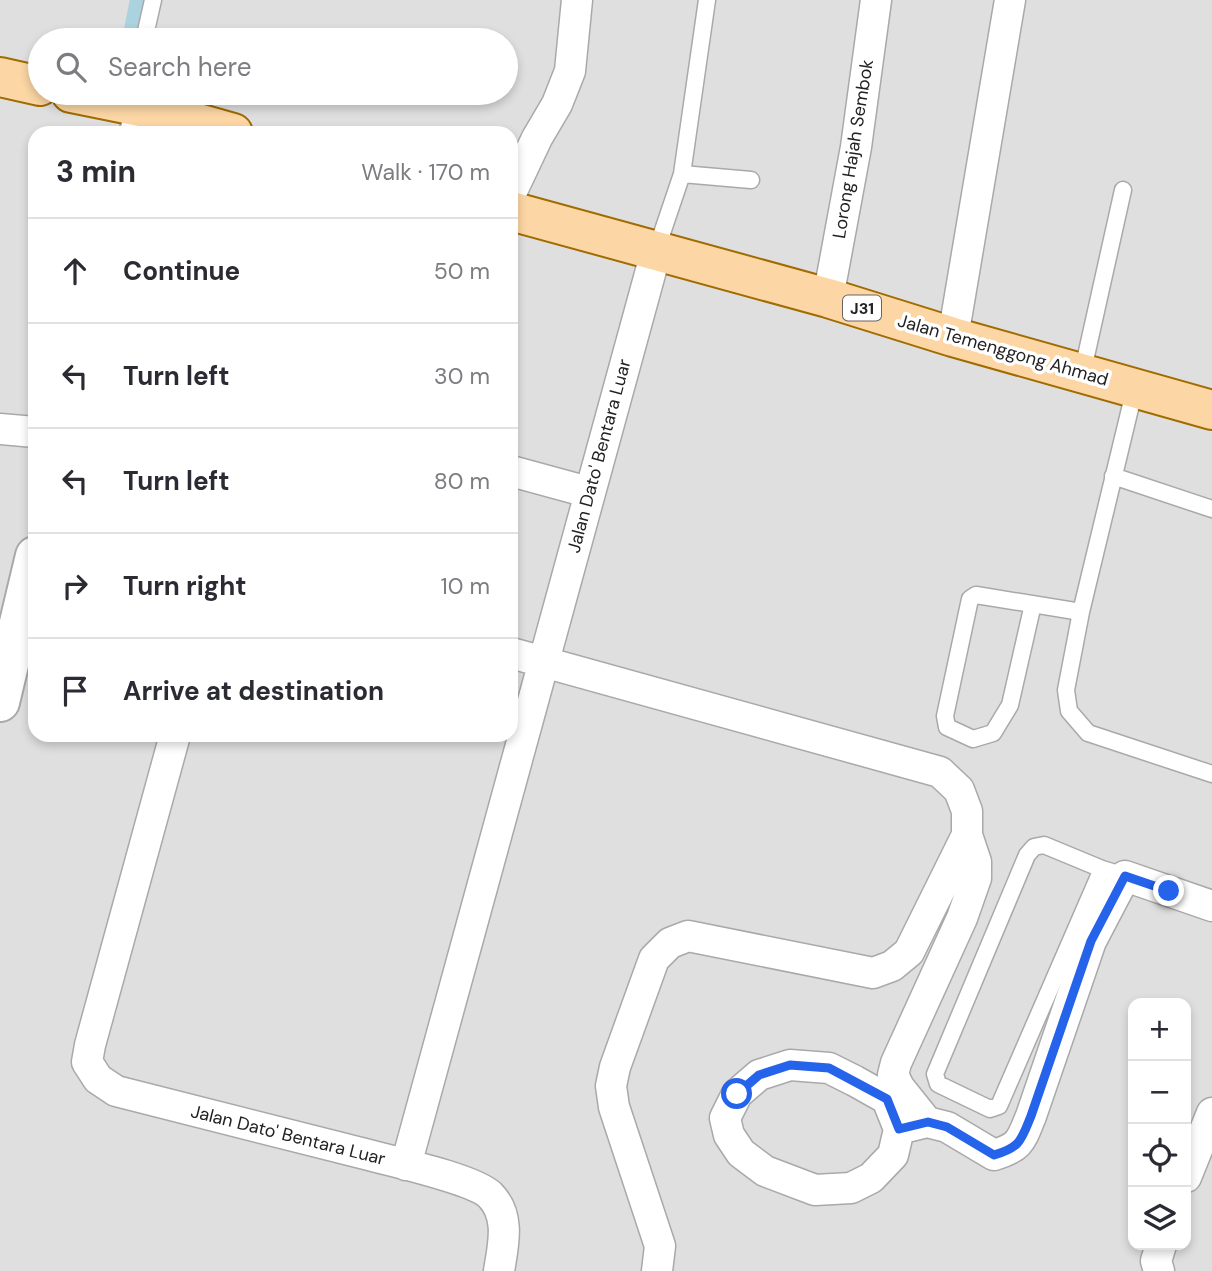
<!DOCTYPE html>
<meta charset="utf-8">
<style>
:root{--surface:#fff;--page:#f7f7f7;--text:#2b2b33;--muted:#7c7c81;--line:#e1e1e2}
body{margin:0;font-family:"DM Sans",sans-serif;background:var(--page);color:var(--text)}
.controls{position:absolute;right:21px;bottom:21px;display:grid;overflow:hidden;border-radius:14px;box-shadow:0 4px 10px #0003}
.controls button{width:63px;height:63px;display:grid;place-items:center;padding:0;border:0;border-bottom:2px solid var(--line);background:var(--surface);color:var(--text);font:35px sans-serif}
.stop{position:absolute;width:21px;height:21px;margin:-16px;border:5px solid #2563eb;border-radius:50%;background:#fff}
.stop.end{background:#2563eb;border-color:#fff;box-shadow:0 2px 7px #0008}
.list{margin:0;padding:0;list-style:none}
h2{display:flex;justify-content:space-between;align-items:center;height:91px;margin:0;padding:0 28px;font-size:30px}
h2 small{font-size:23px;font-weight:400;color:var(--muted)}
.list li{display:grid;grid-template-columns:46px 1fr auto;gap:21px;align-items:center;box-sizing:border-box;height:105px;padding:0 28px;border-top:2px solid var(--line)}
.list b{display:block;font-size:26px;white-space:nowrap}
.list em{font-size:23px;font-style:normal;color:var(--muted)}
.icon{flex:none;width:38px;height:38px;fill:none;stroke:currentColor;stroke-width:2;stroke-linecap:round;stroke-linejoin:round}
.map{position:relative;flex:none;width:1212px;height:1271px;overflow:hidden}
.search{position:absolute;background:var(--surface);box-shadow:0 4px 10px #0003;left:28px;top:28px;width:490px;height:77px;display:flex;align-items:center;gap:18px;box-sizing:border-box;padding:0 24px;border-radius:38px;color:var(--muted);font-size:26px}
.panel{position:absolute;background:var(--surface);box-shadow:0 4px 10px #0003;left:28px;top:126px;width:490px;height:616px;border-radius:21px}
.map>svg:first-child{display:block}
</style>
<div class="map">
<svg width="1212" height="1271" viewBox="0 0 1212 1271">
<rect width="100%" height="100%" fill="#f2efe9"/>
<path fill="#e0dfdf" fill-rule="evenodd" d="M0,0H1212V1271H0ZM40,40H506V93H40ZM35,133H511V735H35ZM1133,1003H1186V1245H1133Z"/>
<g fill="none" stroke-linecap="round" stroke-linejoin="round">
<path stroke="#aad3df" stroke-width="26" d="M135,40L143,0"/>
<defs>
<path id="service" d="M144,40L153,0
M682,174L707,0
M656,251L682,174L751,180
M1082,374L1123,190
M1135,388L1081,612L1066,690L1069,711L1088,733L1212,774
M1113,476L1212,509
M1033,604L1010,705L993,733L973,739L947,727L945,716L970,599L976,595L1081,612
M1102,869L999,1106L990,1109L938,1084L935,1074L1027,855L1034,847L1044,845L1102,869L1125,876"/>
<path id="minor" d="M511,193L537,138L557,104L570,71L577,0
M828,298L856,147L876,0
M953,337L1010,0
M0,429L35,432
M511,471L588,492
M511,653L940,772L959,790L967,811V835L909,952L892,966L873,973L688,936L670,943L654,959L615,1067L611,1086L614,1107L660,1246L657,1271
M175,735L90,1045L87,1062L98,1079L116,1091C201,1113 285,1134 369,1155C395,1162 473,1179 490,1195C511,1216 503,1246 499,1271
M927,1122L899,1087L893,1075L896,1063L962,918L976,878V862L967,835
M899,1129L887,1099L855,1081L829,1068L790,1065L759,1075L737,1094L725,1118L729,1135L741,1153L765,1171L815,1190L851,1188L871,1178L893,1155L899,1129L927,1122L947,1127L994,1155C1021,1147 1021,1140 1031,1116L1091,941L1125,876L1212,906
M406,1165L656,252
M1186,1177L1212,1113
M1159,1271L1156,1261L1161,1245"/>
<path id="tertiary" d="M139,133L145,108
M0,702L35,556"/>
<path id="primary" d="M0,77L40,86
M71,93L145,108L233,133
M511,211L828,298L953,337L1212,410"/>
</defs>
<use href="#service" stroke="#a9a9a9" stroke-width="19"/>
<use href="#minor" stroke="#a9a9a9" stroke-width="33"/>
<use href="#tertiary" stroke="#a9a9a9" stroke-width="42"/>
<use href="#primary" stroke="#a06b00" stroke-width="42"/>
<use href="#service" stroke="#fff" stroke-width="16"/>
<use href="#minor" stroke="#fff" stroke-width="30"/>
<use href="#tertiary" stroke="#fff" stroke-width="38"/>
<use href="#primary" stroke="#fcd6a4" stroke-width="38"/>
</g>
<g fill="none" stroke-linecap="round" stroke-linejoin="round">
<path stroke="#2563eb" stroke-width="9" d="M737,1094L759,1075L790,1065L829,1068L887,1099L899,1129L928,1122L947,1127L994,1155C1021,1147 1021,1140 1031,1116L1091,941L1125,876L1169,891"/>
</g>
<g text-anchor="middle" stroke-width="7" stroke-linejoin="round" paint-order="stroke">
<rect fill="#fff" stroke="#646464" stroke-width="2" x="843" y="295.5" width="38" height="25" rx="5"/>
<g font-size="16" font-weight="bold" fill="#222">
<text x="862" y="314">J31</text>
</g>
<g font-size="18" fill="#222" stroke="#fff">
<text transform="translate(853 149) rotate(-81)" y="6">Lorong Hajah Sembok</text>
<text transform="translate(1003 350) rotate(16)" y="6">Jalan Temenggong Ahmad</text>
<text transform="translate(599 456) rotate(-75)" y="6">Jalan Dato' Bentara Luar</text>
<text transform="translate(288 1135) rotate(14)" y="6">Jalan Dato' Bentara Luar</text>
</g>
</g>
</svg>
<div class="controls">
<button>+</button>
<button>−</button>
<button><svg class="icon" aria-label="locate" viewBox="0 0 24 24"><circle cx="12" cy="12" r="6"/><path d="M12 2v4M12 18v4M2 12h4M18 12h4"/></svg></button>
<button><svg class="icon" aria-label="layers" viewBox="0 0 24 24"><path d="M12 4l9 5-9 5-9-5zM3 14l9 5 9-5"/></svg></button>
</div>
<div class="stop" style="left:737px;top:1094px"></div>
<div class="stop end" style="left:1169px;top:891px"></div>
<div class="search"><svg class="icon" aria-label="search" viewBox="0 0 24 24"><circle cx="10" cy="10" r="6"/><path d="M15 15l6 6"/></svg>Search here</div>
<section class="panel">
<h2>3 min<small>Walk · 170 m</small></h2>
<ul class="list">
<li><svg class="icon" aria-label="ahead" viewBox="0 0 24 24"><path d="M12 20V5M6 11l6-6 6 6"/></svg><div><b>Continue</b></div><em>50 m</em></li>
<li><svg class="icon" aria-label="left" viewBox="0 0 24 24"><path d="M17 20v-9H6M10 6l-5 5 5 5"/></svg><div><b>Turn left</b></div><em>30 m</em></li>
<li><svg class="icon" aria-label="left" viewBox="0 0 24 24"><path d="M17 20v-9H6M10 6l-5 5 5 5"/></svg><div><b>Turn left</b></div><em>80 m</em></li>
<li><svg class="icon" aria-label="right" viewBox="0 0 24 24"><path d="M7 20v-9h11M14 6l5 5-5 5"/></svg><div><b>Turn right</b></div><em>10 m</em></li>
<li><svg class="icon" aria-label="arrive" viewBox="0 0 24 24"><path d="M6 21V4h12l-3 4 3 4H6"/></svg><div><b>Arrive at destination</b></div></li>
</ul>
</section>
</div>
